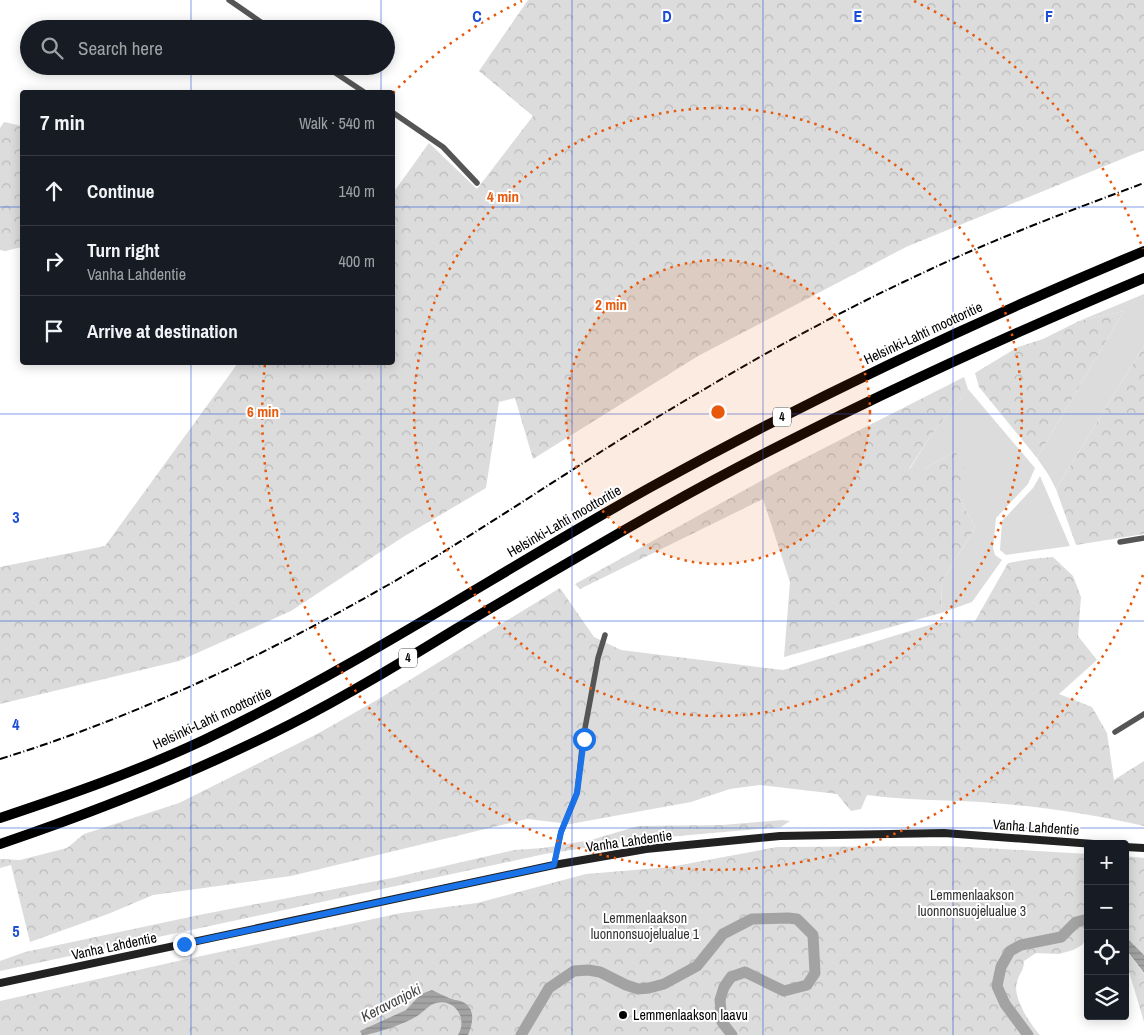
<!DOCTYPE html>
<meta charset="utf-8">
<style>
:root{--surface:#171b24;--page:#20242c;--text:#f1f3f6;--muted:#9ea1a6;--line:#363941}
body{margin:0;font-family:"Archivo Narrow",sans-serif;background:var(--page);color:var(--text)}
.controls{position:absolute;right:15px;bottom:15px;display:grid;overflow:hidden;border-radius:5px;box-shadow:0 2px 12px #0003}
.controls button{width:45px;height:45px;display:grid;place-items:center;padding:0;border:0;border-bottom:1px solid var(--line);background:var(--surface);color:var(--text);font:25px sans-serif}
.stop{position:absolute;width:15px;height:15px;margin:-11px;border:4px solid #1a73e8;border-radius:50%;background:#fff}
.stop.end{background:#1a73e8;border-color:#fff;box-shadow:0 1px 5px #0008}
.list{margin:0;padding:0;list-style:none}
h2{display:flex;justify-content:space-between;align-items:center;height:65px;margin:0;padding:0 20px;font-size:21px}
h2 small{font-size:16px;font-weight:400;color:var(--muted)}
.list li{display:grid;grid-template-columns:32px 1fr auto;gap:15px;align-items:center;box-sizing:border-box;height:70px;padding:0 20px;border-top:1px solid var(--line)}
.list b{display:block;font-size:19px;white-space:nowrap}
.list p{margin:0;font-size:16px;white-space:nowrap;color:var(--muted)}
.list em{font-size:16px;font-style:normal;color:var(--muted)}
.icon{flex:none;width:28px;height:28px;fill:none;stroke:currentColor;stroke-width:2;stroke-linecap:round;stroke-linejoin:round}
.map{position:relative;flex:none;width:1144px;height:1035px;overflow:hidden}
.search{position:absolute;background:var(--surface);box-shadow:0 2px 12px #0003;left:20px;top:20px;width:375px;height:55px;display:flex;align-items:center;gap:12px;box-sizing:border-box;padding:0 18px;border-radius:28px;color:var(--muted);font-size:19px}
.panel{position:absolute;background:var(--surface);box-shadow:0 2px 12px #0003;left:20px;top:90px;width:375px;height:275px;border-radius:5px}
.map>svg:first-child{display:block}
</style>
<div class="map">
<svg width="1144" height="1035" viewBox="0 0 1144 1035">
<defs>
<pattern id="forest-crowns" width="20" height="18" patternUnits="userSpaceOnUse" patternTransform="scale(1.25)"><rect width="20" height="18" fill="#dcdcdc"/><path d="M2 6a3 3 0 1 1 6 0M12 15a3 3 0 1 1 6 0" fill="none" stroke="#bbb"/></pattern>
<pattern id="water-rules" width="6" height="5" patternUnits="userSpaceOnUse" patternTransform="scale(1.25)"><rect width="6" height="5" fill="#a3a3a3"/><path d="M0 2.5h6" fill="none" stroke="#8b8b8b"/></pattern>
</defs>
<rect width="100%" height="100%" fill="#fff"/>
<path fill="#dcdcdc" d="M1144,294V346L1056,489L1048,474L1037,458L1124,311L1079,321Z
M968,389L1035,468L1028,484L996,518L993,548L995,555L1002,560L972,602L941,613L942,581L975,528L957,493L955,451L924,469L909,470L931,435Z
M1040,476L1070,546L1006,555L1000,550L1002,521L1033,488Z"/>
<path fill="url(#forest-crowns)" d="M528,0H1144V150L906,247L698,356L533,459L515,398L499,402L486,488L403,537L291,611L179,661L0,704V567L105,546L238,363L392,362L393,193L429,143L477,189L533,116L479,71Z
M4,122L22,126V247L5,251L0,250V128Z
M1124,311L1037,458L979,387L975,373L1018,347L1043,339L1079,321Z
M1144,346V534L1076,545L1056,489Z
M964,377L968,389L931,435L909,469H924L955,451L965,468L957,493L975,528L942,581L941,613L784,657L790,582L763,499L580,589L575,584L779,471Z
M1053,557L1073,576L1081,597L1078,636L1097,660L1059,694L1092,707L1107,733L1114,780L1144,761V826C1091,814 1036,806 981,802C943,800 905,800 867,795L861,809L851,811L837,794L760,785L730,789L691,802L570,824L527,819L291,876L153,895L108,914L30,942L11,865L0,868V859L20,860L67,848L84,834L179,803L317,734L377,700L560,588L594,637L621,650L783,670L936,623L975,621L1008,563L1031,559Z
M782,820L790,821L781,827L644,839L545,854L0,971V961L25,952L204,914L392,878L514,850L543,848L591,840L638,826L722,825Z
M949,846L1088,854V914L1080,918L1083,923L1088,922V936L1082,945L1073,950L1059,954L1036,953L1024,961C1024,971 1019,973 1017,982C1012,997 1030,1024 1040,1035H0V1001L178,961L401,913L477,903L586,874L670,867L777,847Z
M1125,856L1144,858V955L1125,936Z
M1125,948L1144,974V1022L1125,958Z"/>
<path fill="url(#water-rules)" d="M1125,936L1144,955V973L1125,948Z
M432,990C437,992 441,995 447,997C452,1000 458,1000 463,1002C476,1009 473,1023 468,1035H458C468,1019 455,998 436,1003C428,1005 424,1012 417,1016C407,1023 373,1035 362,1035L360,1031L406,1010L421,994Z"/>
<g fill="none" stroke-linecap="round" stroke-linejoin="round">
<path stroke="#a3a3a3" stroke-width="11" d="M521,1035L549,988L574,971L588,970L600,972L626,985L638,989L649,988L664,984L697,966L723,934L752,919L788,918L797,919L813,935L815,973L807,985L784,991L745,972L731,977L724,987L720,1000L722,1022L732,1035
M1028,1035L1005,1004L997,986L1001,967L1010,951L1021,945L1061,937L1076,922L1088,919"/>
<path stroke="#555" stroke-width="5.5" d="M229,0L271,29
M325,66L364,92
M392,112L443,147L477,183
M1120,542L1144,538
M1115,732L1144,714
M554,865L561,832L577,793L583,739L598,658L605,635"/>
<path stroke="#222" stroke-width="8" d="M1125,847L1144,848
M0,983L554,865L646,849L780,836L944,833L1094,844"/>
<path stroke="#000" stroke-width="10" d="M0,818C69,795 138,771 204,740C359,666 502,570 651,487C811,398 976,321 1144,251
M0,844C100,810 197,772 291,724C352,693 410,657 469,621C533,583 598,545 663,508C818,421 980,347 1144,278"/>
<path stroke="#000" stroke-width="2" stroke-dasharray="8 2.5 1 2.5" stroke-linecap="butt" d="M0,759C136,717 265,655 388,585C466,540 541,489 618,441C662,414 706,388 751,362C809,329 868,298 929,270C999,237 1072,210 1144,183"/>
</g>
<g fill="none" stroke-linecap="round" stroke-linejoin="round">
<path stroke="#1a73e8" stroke-width="6" d="M184,944L554,865L561,832L577,793L584,739"/>
</g>
<path fill="none" stroke="#1d4ed8" stroke-width="1" stroke-opacity="0.55" d="M191,0V29M381,0V29M572,0V1035M763,0V1035M953,0V1035M191,66V92M381,66V92M0,207H22M392,207H1144M191,362V1035M381,362V1035M0,414H1144M0,621H1144M0,828H1144"/>
<circle cx="718" cy="412" r="152" fill="#e8590c" fill-opacity=".12"/>
<g fill="none" stroke="#e8590c" stroke-width="2.5" stroke-dasharray="2.5 5">
<circle cx="718" cy="412" r="152"/>
<circle cx="718" cy="412" r="304"/>
<path d="M1143 575A455 455 0 0 1 265 364M393 93A455 455 0 0 1 522 1M914 1A455 455 0 0 1 1143 249"/>
</g>
<circle fill="#000" stroke="#fff" stroke-width="2" cx="623" cy="1015" r="5"/>
<g text-anchor="middle" stroke-width="4" stroke-linejoin="round" paint-order="stroke">
<g fill="#fff" stroke="#4c4c4c" stroke-width="1">
<rect x="773" y="407.5" width="18" height="19" rx="4"/>
<rect x="399" y="648.5" width="18" height="19" rx="4"/>
</g>
<g font-size="12" font-weight="bold" fill="#000">
<text x="782" y="421">4</text>
<text x="408" y="662">4</text>
</g>
<g font-size="14" fill="#000" stroke="#fff">
<text transform="translate(923 333) rotate(-25)" y="5">Helsinki-Lahti moottoritie</text>
<text transform="translate(564 521) rotate(-30)" y="5">Helsinki-Lahti moottoritie</text>
<text transform="translate(212 718) rotate(-25)" y="5">Helsinki-Lahti moottoritie</text>
<text transform="translate(1036 827) rotate(4)" y="5">Vanha Lahdentie</text>
<text transform="translate(629 841) rotate(-8)" y="5">Vanha Lahdentie</text>
<text transform="translate(114 946) rotate(-12)" y="5">Vanha Lahdentie</text>
</g>
<g font-size="14" fill="#333" stroke="#fff">
<text x="972" y="900">Lemmenlaakson<tspan x="972" dy="16">luonnonsuojelualue 3</tspan></text>
<text x="645" y="923">Lemmenlaakson<tspan x="645" dy="16">luonnonsuojelualue 1</tspan></text>
</g>
<g font-size="14" fill="#000" stroke="#fff" text-anchor="start">
<text x="633" y="1020">Lemmenlaakson laavu</text>
</g>
<g font-size="15" font-style="italic" fill="#444" stroke="#fff">
<text transform="translate(391 1003) rotate(-27)" y="5">Keravanjoki</text>
</g>
</g>
<g font-size="16" text-anchor="middle" font-weight="bold" fill="#1d4ed8" stroke="#fff" stroke-width="4" stroke-linejoin="round" paint-order="stroke">
<text x="477" y="22">C</text>
<text x="667" y="22">D</text>
<text x="858" y="22">E</text>
<text x="1049" y="22">F</text>
<text x="16" y="523">3</text>
<text x="16" y="730">4</text>
<text x="16" y="937">5</text>
</g>
<circle cx="718" cy="412" r="8" fill="#e8590c" stroke="#fff" stroke-width="2.5"/>
<g font-size="15" text-anchor="middle" font-weight="bold" fill="#e8590c" stroke="#fff" stroke-width="4" stroke-linejoin="round" paint-order="stroke">
<text x="503" y="202">4 min</text>
<text x="611" y="310">2 min</text>
<text x="263" y="417">6 min</text>
</g>
</svg>
<div class="controls">
<button>+</button>
<button>−</button>
<button><svg class="icon" aria-label="locate" viewBox="0 0 24 24"><circle cx="12" cy="12" r="6"/><path d="M12 2v4M12 18v4M2 12h4M18 12h4"/></svg></button>
<button><svg class="icon" aria-label="layers" viewBox="0 0 24 24"><path d="M12 4l9 5-9 5-9-5zM3 14l9 5 9-5"/></svg></button>
</div>
<div class="stop" style="left:584px;top:739px"></div>
<div class="stop end" style="left:184px;top:944px"></div>
<div class="search"><svg class="icon" aria-label="search" viewBox="0 0 24 24"><circle cx="10" cy="10" r="6"/><path d="M15 15l6 6"/></svg>Search here</div>
<section class="panel">
<h2>7 min<small>Walk · 540 m</small></h2>
<ul class="list">
<li><svg class="icon" aria-label="ahead" viewBox="0 0 24 24"><path d="M12 20V5M6 11l6-6 6 6"/></svg><div><b>Continue</b></div><em>140 m</em></li>
<li><svg class="icon" aria-label="right" viewBox="0 0 24 24"><path d="M7 20v-9h11M14 6l5 5-5 5"/></svg><div><b>Turn right</b><p>Vanha Lahdentie</p></div><em>400 m</em></li>
<li><svg class="icon" aria-label="arrive" viewBox="0 0 24 24"><path d="M6 21V4h12l-3 4 3 4H6"/></svg><div><b>Arrive at destination</b></div></li>
</ul>
</section>
</div>
